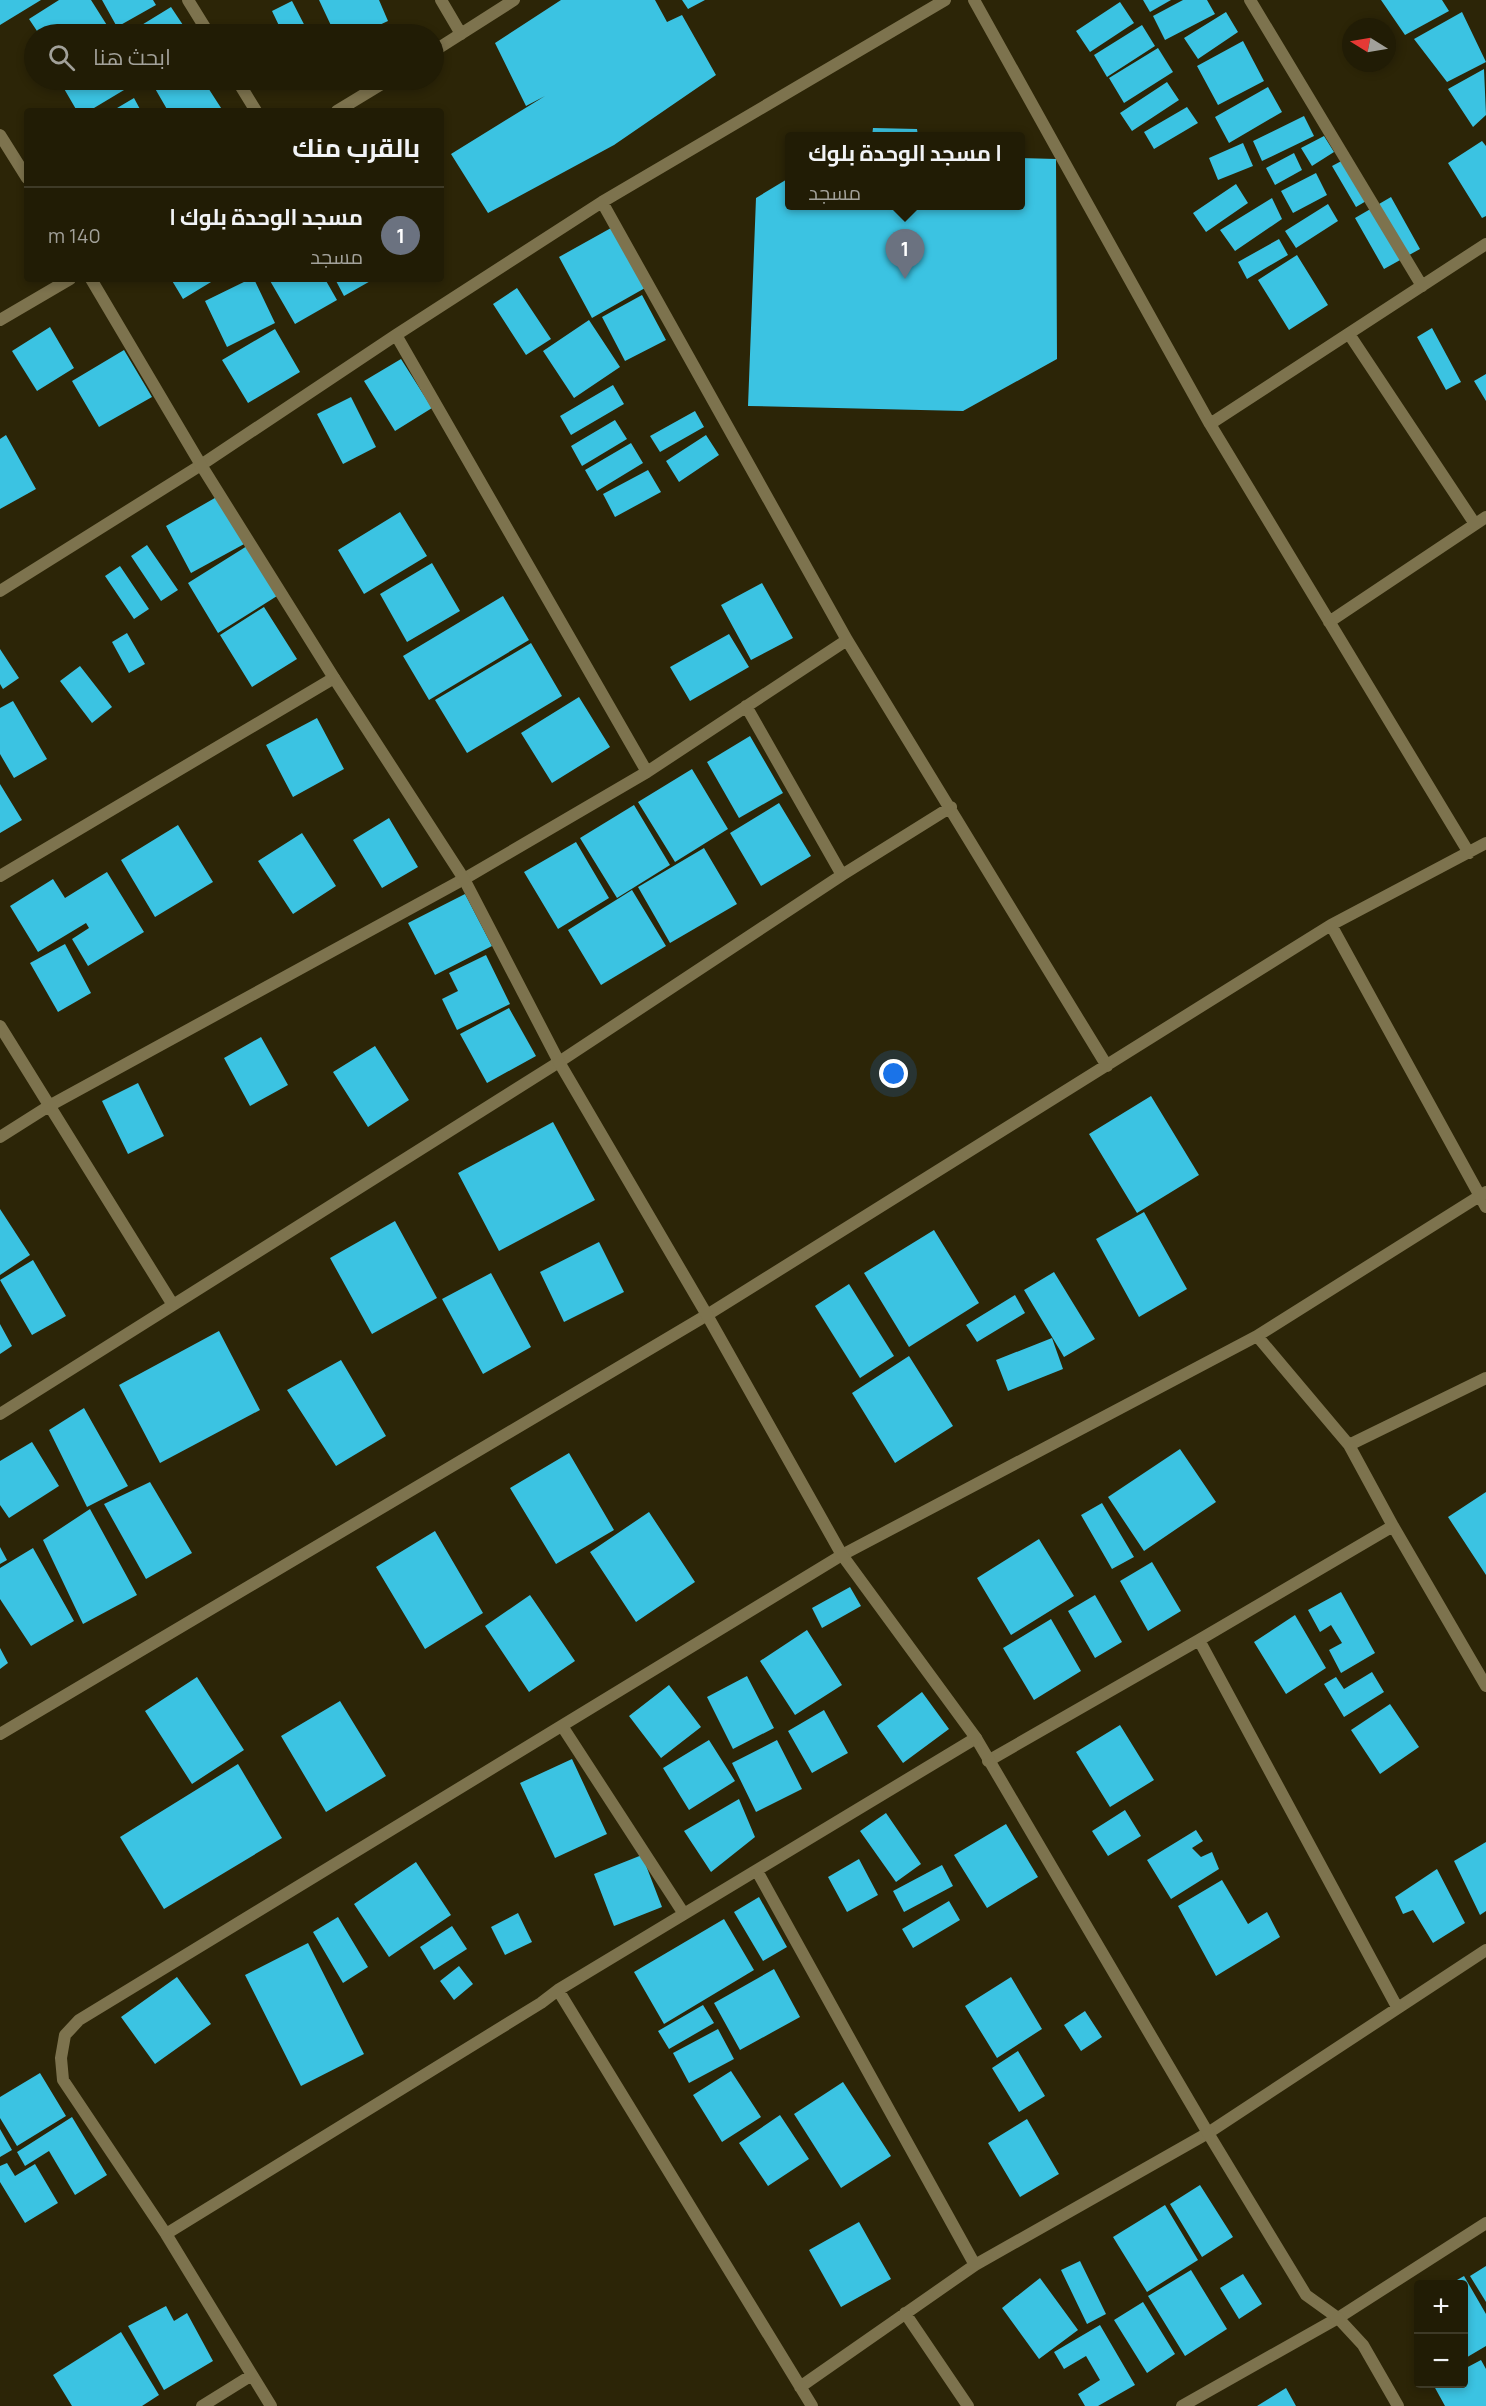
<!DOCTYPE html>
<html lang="ar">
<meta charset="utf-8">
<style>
:root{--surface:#211c05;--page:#29250f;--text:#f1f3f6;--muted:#a2a19a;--line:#3e3a27;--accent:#8c9099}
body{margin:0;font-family:Manrope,Cairo,sans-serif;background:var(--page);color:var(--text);direction:rtl}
.controls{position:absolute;right:18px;bottom:18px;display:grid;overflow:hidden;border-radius:6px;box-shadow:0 3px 9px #0003}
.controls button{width:54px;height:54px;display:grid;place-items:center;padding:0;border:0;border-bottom:2px solid var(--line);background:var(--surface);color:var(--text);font:30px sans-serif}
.compass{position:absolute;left:1342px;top:18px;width:54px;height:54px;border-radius:50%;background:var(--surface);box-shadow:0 3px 9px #0003;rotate:281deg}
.you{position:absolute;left:894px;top:1074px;width:21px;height:21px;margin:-15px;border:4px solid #fff;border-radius:50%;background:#1a73e8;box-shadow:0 0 0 9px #1a73e833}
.badge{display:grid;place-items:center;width:39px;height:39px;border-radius:50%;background:var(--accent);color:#fff;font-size:20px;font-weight:700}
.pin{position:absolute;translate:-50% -50px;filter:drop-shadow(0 2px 3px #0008)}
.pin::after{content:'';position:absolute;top:32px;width:21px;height:18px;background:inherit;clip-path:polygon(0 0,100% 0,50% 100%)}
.popup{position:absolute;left:785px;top:132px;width:240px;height:78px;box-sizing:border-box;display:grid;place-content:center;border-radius:6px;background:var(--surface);filter:drop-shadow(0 2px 4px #0005);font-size:20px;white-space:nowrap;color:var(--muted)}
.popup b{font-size:22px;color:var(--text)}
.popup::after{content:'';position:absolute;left:50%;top:100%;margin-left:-12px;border:12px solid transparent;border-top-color:var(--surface)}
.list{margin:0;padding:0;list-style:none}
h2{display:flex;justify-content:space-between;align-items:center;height:78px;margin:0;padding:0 24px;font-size:26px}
h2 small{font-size:20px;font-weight:400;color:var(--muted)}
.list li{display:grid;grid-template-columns:39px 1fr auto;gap:18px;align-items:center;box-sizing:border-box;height:96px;padding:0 24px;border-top:2px solid var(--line)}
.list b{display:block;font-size:22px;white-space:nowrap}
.list p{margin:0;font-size:20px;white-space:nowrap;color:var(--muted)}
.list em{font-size:20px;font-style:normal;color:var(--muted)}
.icon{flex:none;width:33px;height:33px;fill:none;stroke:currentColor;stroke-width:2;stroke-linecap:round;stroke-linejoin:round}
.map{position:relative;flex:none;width:1486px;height:2406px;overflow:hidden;direction:ltr}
.search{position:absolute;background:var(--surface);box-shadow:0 3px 9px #0003;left:24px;top:24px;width:420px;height:66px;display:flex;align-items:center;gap:15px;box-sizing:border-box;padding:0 21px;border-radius:33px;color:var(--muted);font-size:22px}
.panel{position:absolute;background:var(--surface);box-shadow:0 3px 9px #0003;left:24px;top:108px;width:420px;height:174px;border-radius:6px;direction:rtl}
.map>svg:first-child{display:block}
</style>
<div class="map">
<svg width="1486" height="2406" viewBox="0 0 1486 2406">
<rect width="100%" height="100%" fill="#2c2507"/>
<path fill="#3bc3e2" d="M0,0H41L0,25Z
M59,0H91L110,30L102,34H39L29,19Z
M102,0H153L156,5L117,27Z
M319,0H379L388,21L360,34H335Z
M561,0H655L667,22L682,15L716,75L614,145L488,213L451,154L545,96L526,106L495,43Z
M682,0H705L688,9Z
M1143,0H1171L1150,12Z
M1183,0H1207L1215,14L1165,40L1153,16Z
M1381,0H1442L1449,11L1405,35Z
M292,1L309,34H283L272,11Z
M1120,2L1134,23L1090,52L1076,31Z
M171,7L189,34H127Z
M1226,12L1238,32L1198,59L1184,38Z
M1462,12L1486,62L1447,82L1414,39Z
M1142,25L1155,46L1107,77L1094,55Z
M1243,41L1264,81L1218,105L1197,66Z
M1158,48L1173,72L1124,103L1109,78Z
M1484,69L1486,115L1473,127L1448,89Z
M59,80H125L129,87L89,111H77Z
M162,80H203L223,111H168L153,85Z
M1167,82L1179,100L1132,131L1120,113Z
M1268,87L1282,112L1229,143L1215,117Z
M134,98L141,111H112Z
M1187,107L1198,123L1154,149L1144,132Z
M1304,116L1314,136L1262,161L1253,141Z
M873,128L917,129L918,136H872Z
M1324,136L1334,152L1312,166L1301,148Z
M1482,141L1486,146V216L1482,218L1448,163Z
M1243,143L1253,166L1218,180L1209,158Z
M1294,153L1302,170L1275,185L1266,168Z
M1349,157L1373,197L1356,207L1332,166Z
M1020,158L1056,159L1057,359L963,411L748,406L756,198L789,178V206H1020Z
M1316,173L1327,195L1293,213L1281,191Z
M1236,184L1248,203L1206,232L1193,213Z
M1391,197L1420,249L1384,269L1355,218Z
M1272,198L1282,219L1235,251L1220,230Z
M1328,204L1338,221L1296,248L1285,231Z
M611,228L645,288L592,318L559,257Z
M1279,239L1288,255L1247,279L1238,262Z
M1297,255L1328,305L1289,330L1258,280Z
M171,279H216L183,299Z
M250,279H254L275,323L227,347L205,301Z
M269,279H325L337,300L295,324Z
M335,279H374L344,296Z
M517,288L551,339L526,355L493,304Z
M642,295L666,340L625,361L602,317Z
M589,320L620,367L574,398L543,351Z
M50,327L74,368L37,391L12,351Z
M1432,328L1461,382L1446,390L1417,337Z
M275,329L300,372L248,403L222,360Z
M124,350L152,397L99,427L72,381Z
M401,359L432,408L395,431L364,381Z
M1486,374V401L1474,381Z
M613,385L624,404L571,435L560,416Z
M351,397L376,447L343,464L317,414Z
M695,411L704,427L660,452L650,436Z
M615,420L627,439L582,466L571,446Z
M6,435L36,489L0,509V439Z
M706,435L719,455L679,482L666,461Z
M631,443L643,463L597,491L585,470Z
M648,470L661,492L615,517L603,494Z
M220,495L246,543L191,573L166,526Z
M400,512L427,556L364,594L338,550Z
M147,545L178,590L161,601L131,556Z
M247,546L277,596L218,633L188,583Z
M432,563L460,611L407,642L380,594Z
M120,566L149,609L134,619L105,576Z
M762,583L793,638L751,660L721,605Z
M503,596L529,640L429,700L403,656Z
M264,607L297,659L252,687L220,635Z
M127,633L145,664L129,673L112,642Z
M729,634L749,667L690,701L670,667Z
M531,643L562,696L467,753L435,700Z
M0,649L19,678L3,689L0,684Z
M80,666L112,707L92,723L60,681Z
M579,697L610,747L552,783L521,733Z
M13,701L47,759L14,778L0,754V708Z
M317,718L344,769L293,797L266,745Z
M750,736L783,793L739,818L707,762Z
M692,769L728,829L675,862L638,802Z
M0,784L22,820L0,833Z
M779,803L811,856L761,886L730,833Z
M634,805L670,865L617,898L580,838Z
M389,818L418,867L382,888L353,840Z
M178,825L213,882L155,917L121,860Z
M302,833L336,886L293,914L258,861Z
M576,842L609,898L558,929L524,872Z
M704,848L737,904L670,943L638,887Z
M107,872L144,932L88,966L72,939L89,928L86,923L38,952L10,906L53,879L65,898Z
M632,890L666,946L601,985L568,930Z
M465,894L492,946L435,975L408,923Z
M65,944L91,993L58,1012L30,963Z
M486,955L510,1004L457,1030L442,999L458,991L449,973Z
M509,1008L536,1056L487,1083L460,1034Z
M261,1037L288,1085L250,1106L224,1058Z
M375,1046L409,1100L368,1127L333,1072Z
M138,1083L164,1136L128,1154L102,1101Z
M1151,1096L1199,1175L1137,1213L1089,1134Z
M553,1122L595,1200L499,1251L458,1173Z
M0,1209L30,1255L0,1275Z
M1144,1212L1187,1289L1139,1317L1096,1239Z
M395,1221L437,1298L372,1334L330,1258Z
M934,1230L979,1303L909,1347L864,1273Z
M599,1242L624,1292L564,1322L540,1272Z
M33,1260L66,1316L32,1335L0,1280Z
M1054,1272L1095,1339L1064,1357L1024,1290Z
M491,1273L531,1347L483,1374L442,1299Z
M849,1284L894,1356L860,1378L815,1306Z
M1015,1295L1025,1313L977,1342L966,1325Z
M0,1324L12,1346L0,1354Z
M219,1331L260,1410L160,1463L119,1385Z
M1052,1338L1063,1369L1008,1391L996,1360Z
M909,1356L953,1426L895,1463L852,1393Z
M341,1360L386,1436L336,1466L287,1390Z
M84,1408L128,1486L87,1507L49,1430Z
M32,1442L59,1486L9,1518L0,1505V1461Z
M1180,1449L1216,1502L1144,1551L1108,1497Z
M569,1453L614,1530L556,1564L510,1488Z
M150,1482L192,1553L146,1579L104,1504Z
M1486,1492V1575L1448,1517Z
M1102,1503L1134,1557L1112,1569L1081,1515Z
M90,1509L137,1595L83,1624L43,1540Z
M649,1512L695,1582L636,1622L590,1552Z
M435,1531L483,1613L425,1649L376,1567Z
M1039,1539L1074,1596L1011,1635L977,1578Z
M0,1547L7,1560L0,1564Z
M33,1548L74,1621L31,1646L0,1599V1568Z
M1152,1562L1181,1611L1148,1631L1120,1581Z
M850,1587L861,1606L822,1628L812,1608Z
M1341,1592L1375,1653L1341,1673L1329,1650L1342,1643L1331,1625L1320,1632L1308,1610Z
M530,1595L575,1661L529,1692L485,1626Z
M1095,1595L1122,1642L1095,1658L1068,1611Z
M1295,1615L1326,1668L1286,1694L1254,1642Z
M1051,1619L1081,1671L1034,1700L1003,1648Z
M807,1630L842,1685L795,1715L760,1661Z
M0,1648L8,1663L0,1669Z
M1372,1672L1384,1692L1344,1717L1324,1684L1336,1677L1344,1689Z
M747,1676L774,1728L733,1749L707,1697Z
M197,1677L244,1750L192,1784L145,1711Z
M669,1685L701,1727L661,1758L629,1716Z
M922,1692L949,1729L903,1763L877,1726Z
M340,1701L386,1776L326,1812L281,1736Z
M1390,1704L1419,1747L1380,1774L1351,1730Z
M824,1710L848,1753L812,1773L788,1731Z
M1120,1725L1154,1780L1110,1807L1076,1752Z
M709,1740L735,1781L689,1810L663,1768Z
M777,1740L802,1789L756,1812L732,1763Z
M572,1759L607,1834L555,1858L520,1783Z
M238,1764L282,1838L164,1909L120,1837Z
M739,1799L755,1837L711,1872L684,1831Z
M1125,1810L1141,1836L1108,1856L1092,1831Z
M886,1813L921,1864L896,1882L860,1831Z
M1006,1824L1038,1877L987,1908L954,1855Z
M1196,1830L1203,1841L1192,1848L1201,1857L1212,1852L1219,1869L1171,1899L1147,1860Z
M1486,1842V1911L1480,1915L1454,1861Z
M642,1855L662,1907L614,1926L594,1874Z
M859,1859L878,1895L847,1912L828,1877Z
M416,1862L451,1915L389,1957L354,1904Z
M942,1865L953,1886L904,1912L893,1891Z
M1437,1869L1465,1923L1433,1943L1413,1910L1403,1914L1395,1897Z
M1222,1880L1248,1924L1267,1912L1280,1937L1216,1976L1178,1906Z
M759,1897L787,1947L763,1961L734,1912Z
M949,1901L960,1920L913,1948L902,1929Z
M518,1913L532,1942L505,1955L491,1927Z
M338,1917L368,1967L343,1983L313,1932Z
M724,1919L754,1970L664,2024L634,1972Z
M452,1926L467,1949L434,1970L420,1947Z
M308,1943L364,2054L301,2086L245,1975Z
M459,1966L473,1984L454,2000L440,1981Z
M774,1969L800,2017L740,2050L714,2003Z
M177,1977L211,2024L155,2064L121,2017Z
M1011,1977L1042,2029L997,2058L965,2006Z
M703,2005L714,2023L669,2049L658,2031Z
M1085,2011L1102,2037L1081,2051L1064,2025Z
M718,2029L734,2059L689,2083L673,2053Z
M1018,2051L1045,2096L1019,2112L992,2068Z
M731,2071L761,2117L722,2142L693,2095Z
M40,2073L66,2116L17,2146L0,2118V2097Z
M843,2082L891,2156L841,2188L794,2114Z
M780,2115L809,2159L768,2186L739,2143Z
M72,2117L107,2175L75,2195L49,2151L25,2166L17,2152Z
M1027,2119L1059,2174L1020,2197L988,2143Z
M0,2129L12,2150L0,2157Z
M7,2163L15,2176L35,2164L58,2203L25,2223L0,2182V2166Z
M1200,2185L1233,2237L1202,2257L1170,2204Z
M1165,2205L1198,2260L1147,2292L1113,2237Z
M859,2222L891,2279L841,2307L809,2250Z
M1080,2261L1106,2314L1087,2324L1061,2270Z
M1486,2266V2302L1470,2276Z
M1191,2270L1227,2329L1185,2356L1148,2296Z
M1243,2274L1262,2304L1239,2319L1220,2288Z
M1464,2276L1486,2314V2346L1464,2359V2284H1450Z
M1040,2278L1078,2330L1039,2359L1002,2308Z
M1143,2302L1175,2354L1147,2373L1114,2320Z
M166,2306L174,2321L187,2313L213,2361L164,2390L128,2326Z
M1100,2325L1135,2385L1098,2406H1085L1078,2394L1100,2380L1086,2356L1064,2369L1054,2352Z
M121,2332L159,2395L142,2406H72L53,2375Z
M1481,2360L1486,2369V2406H1445L1434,2386L1438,2384H1464V2369Z
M1286,2388L1296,2406H1257Z"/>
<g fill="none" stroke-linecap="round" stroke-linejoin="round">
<path stroke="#7d734e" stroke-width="12" d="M188,0L209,34
M441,0L461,34
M974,0L1210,424L1469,853
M1250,0L1422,286
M434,51L514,0
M237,80L256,111
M337,111L388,80
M602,202L847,640L1107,1066
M0,320L70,279
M1349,334L1475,524
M396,335L647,772
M1210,424L1486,244
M0,591L201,465L396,335L602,202L945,0
M1329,622L1486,517
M746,706L842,875
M0,876L334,678
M1331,925L1486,1207
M0,1026L173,1305
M0,1137L49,1106L464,879L647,772L847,640
M1257,1336L1349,1445L1393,1526L1486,1686
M0,1414L559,1062L842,875L951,807
M1349,1445L1486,1378
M1199,1640L1397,2007
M562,1726L684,1914
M0,1734L707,1315L1331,925L1486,843
M988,1761L1199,1640L1393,1526
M757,1871L975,2265
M558,1990L812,2406
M166,2234L541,2003L558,1990L976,1738
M905,2313L968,2406
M800,2387L975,2265L1208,2133L1486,1950
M202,2406L252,2375
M271,2406L166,2234L63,2080L61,2058L65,2035L79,2020L842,1555L1257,1336L1486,1192
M1182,2406L1338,2318L1486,2223"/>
<path stroke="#7d734e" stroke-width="12" d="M0,135L27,178
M91,279L201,465L334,678L464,879L559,1062L707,1315L842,1555L976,1738L1208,2133L1306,2295L1338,2318L1363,2345L1398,2406"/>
</g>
</svg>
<div class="controls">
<button>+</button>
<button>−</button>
</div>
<svg class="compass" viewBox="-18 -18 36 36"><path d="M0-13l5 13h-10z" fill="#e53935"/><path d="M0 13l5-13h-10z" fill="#a2a19a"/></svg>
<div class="you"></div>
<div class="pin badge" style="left:905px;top:279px;background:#6b7280">1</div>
<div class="popup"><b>مسجد الوحدة بلوك I</b>مسجد</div>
<div class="search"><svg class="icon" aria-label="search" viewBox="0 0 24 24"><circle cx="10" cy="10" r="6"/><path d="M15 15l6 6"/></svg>ابحث هنا</div>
<section class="panel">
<h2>بالقرب منك<small></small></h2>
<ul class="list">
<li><span class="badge" style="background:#6b7280">1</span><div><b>مسجد الوحدة بلوك I</b><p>مسجد</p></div><em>140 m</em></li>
</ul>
</section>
</div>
